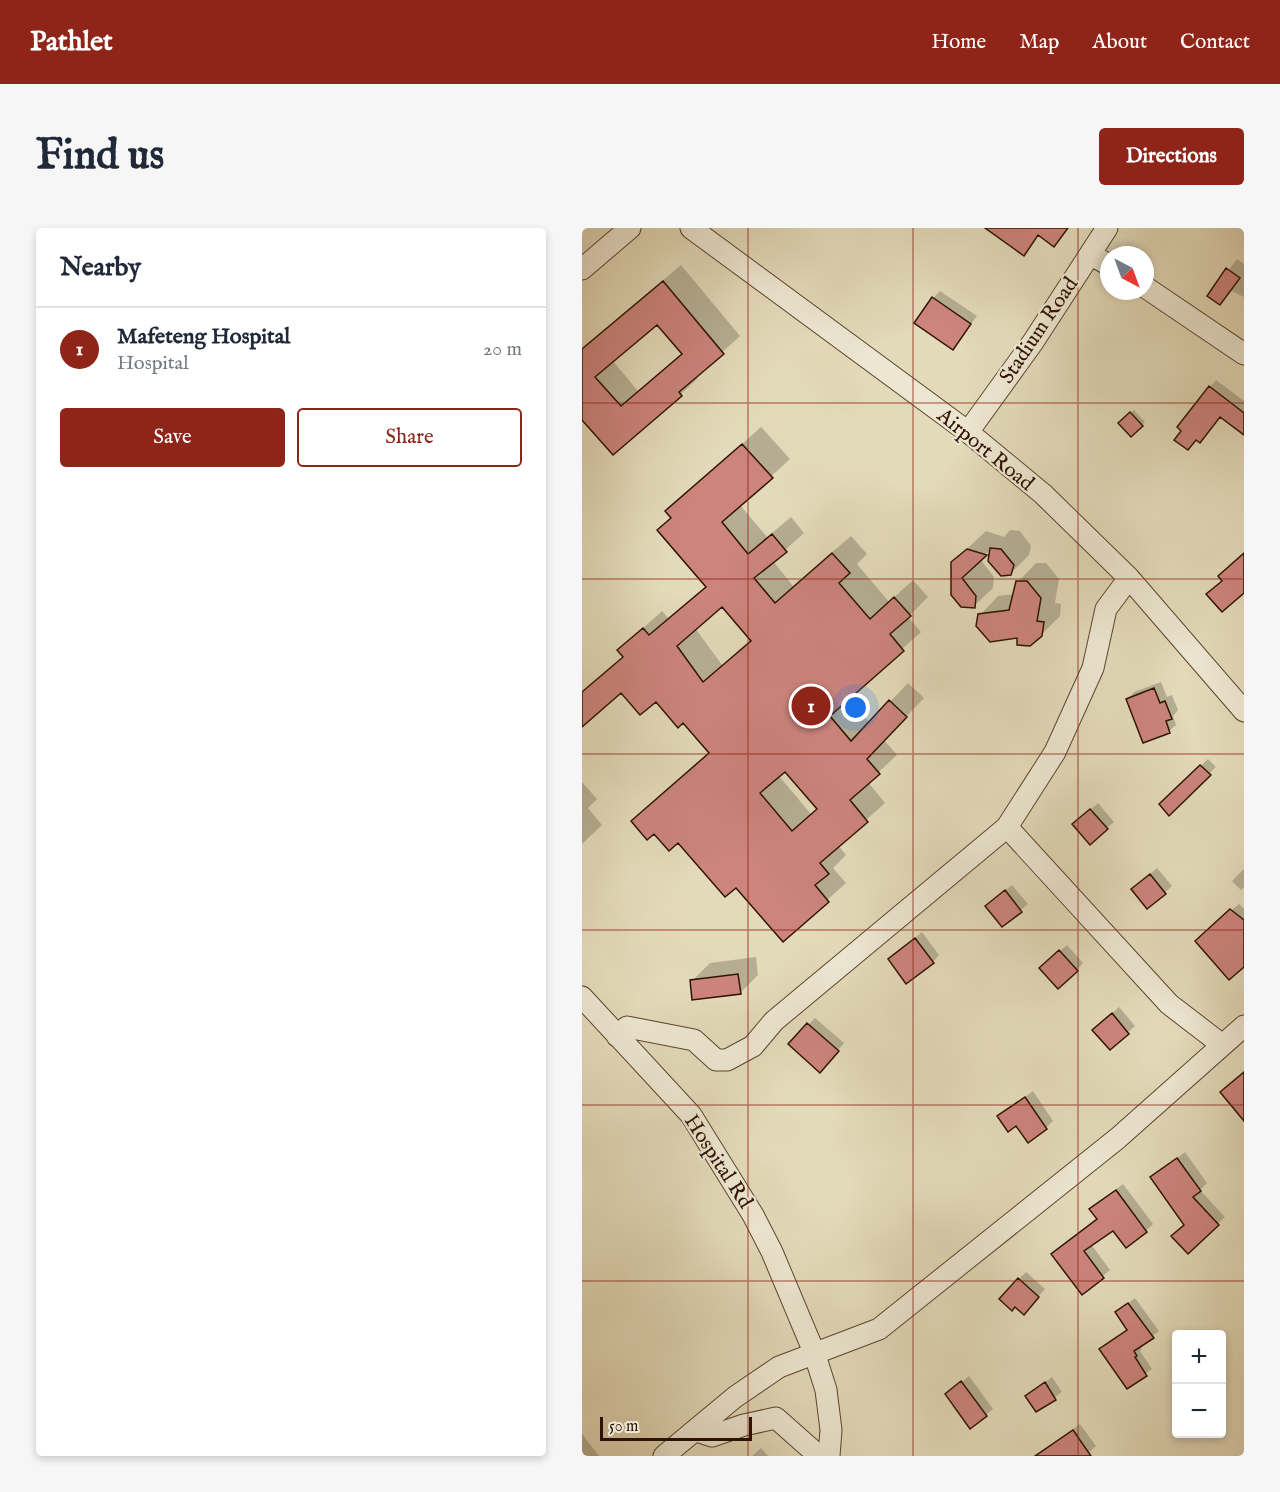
<!DOCTYPE html>
<meta charset="utf-8">
<style>
:root{--surface:#fff;--page:#f6f6f7;--text:#1f2937;--muted:#747a83;--line:#e0e1e3;--accent:#8f2418}
body{margin:0;font-family:"IM FELL English",serif;background:var(--page);color:var(--text)}
.controls{position:absolute;right:18px;bottom:18px;display:grid;overflow:hidden;border-radius:6px;box-shadow:0 3px 9px #0003}
.controls button{width:54px;height:54px;display:grid;place-items:center;padding:0;border:0;border-bottom:2px solid var(--line);background:var(--surface);color:var(--text);font:30px sans-serif}
.compass{position:absolute;left:518px;top:18px;width:54px;height:54px;border-radius:50%;background:var(--surface);box-shadow:0 3px 9px #0003;rotate:139deg}
.scale{position:absolute;left:18px;bottom:15px;width:152px;box-sizing:border-box;padding-left:6px;border:3px solid #2f1301;border-top:0;font-size:16px;line-height:21px;white-space:nowrap;color:#2f1301;-webkit-text-stroke:4px #ede7d2;paint-order:stroke}
.you{position:absolute;left:274px;top:480px;width:21px;height:21px;margin:-15px;border:4px solid #fff;border-radius:50%;background:#1a73e8;box-shadow:0 0 0 9px #1a73e833}
.badge{display:grid;place-items:center;width:39px;height:39px;border-radius:50%;background:var(--accent);color:#fff;font-size:20px;font-weight:700}
.pin{position:absolute;translate:-50% -50%;border:3px solid #fff;box-shadow:0 2px 6px #0006}
.list{margin:0;padding:0;list-style:none}
h2{display:flex;justify-content:space-between;align-items:center;height:78px;margin:0;padding:0 24px;font-size:26px}
h2 small{font-size:20px;font-weight:400;color:var(--muted)}
.list li{display:grid;grid-template-columns:39px 1fr auto;gap:18px;align-items:center;box-sizing:border-box;height:84px;padding:0 24px;border-top:2px solid var(--line)}
.list b{display:block;font-size:22px;white-space:nowrap}
.list p{margin:0;font-size:20px;white-space:nowrap;color:var(--muted)}
.list em{font-size:20px;font-style:normal;color:var(--muted)}
.actions{display:flex;gap:12px;padding:18px 24px}
.actions a{flex:1;padding:14px 0;border:2px solid var(--accent);border-radius:6px;text-align:center;font-size:21px;color:var(--accent)}
.actions .main{background:var(--accent);color:#fff}
.map{position:relative;flex:none;width:662px;height:1228px;overflow:hidden;border-radius:6px}
header{display:flex;align-items:center;gap:36px;box-sizing:border-box;height:84px;padding:0 30px;background:var(--accent);color:#fff}
header strong{font-size:28px}
nav{display:flex;gap:33px;margin-inline-start:auto;font-size:21px}
.intro{display:flex;align-items:center;justify-content:space-between;box-sizing:border-box;height:144px;padding:0 36px}
h1{margin:0;font-size:42px}
.button{padding:15px 27px;border-radius:6px;background:var(--accent);color:#fff;font-size:21px;font-weight:700}
main{display:flex;gap:36px;padding:0 36px}
aside{flex:1;background:var(--surface);border-radius:6px;box-shadow:0 3px 9px #0003}
.map>svg:first-child{display:block}
</style>
<header>
<strong>Pathlet</strong>
<nav><a>Home</a><a>Map</a><a>About</a><a>Contact</a></nav>
</header>
<div class="intro"><h1>Find us</h1><a class="button">Directions</a></div>
<main>
<aside>
<h2>Nearby<small></small></h2>
<ul class="list">
<li><span class="badge">1</span><div><b>Mafeteng Hospital</b><p>Hospital</p></div><em>20 m</em></li>
</ul>
<div class="actions"><a class="main">Save</a><a>Share</a></div>
</aside>
<div class="map">
<svg width="662" height="1228" viewBox="0 0 662 1228">
<rect width="100%" height="100%" fill="#e3dab9"/>
<filter id="stains"><feTurbulence type="fractalNoise" baseFrequency=".00333" numOctaves="4"/><feColorMatrix values="0 0 0 0 .2 0 0 0 0 .09 0 0 0 0 .02 0 0 0 .5 -.17"/></filter>
<radialGradient id="worn" r=".72"><stop offset=".6" stop-color="#630" stop-opacity="0"/><stop offset="1" stop-color="#630" stop-opacity=".3"/></radialGradient>
<path fill="#0003" fill-rule="evenodd" d="M655,31L662,36V69L650,63L638,75L627,68Z
M99,37L158,108L114,148L116,150L99,166L0,193V120ZM75,95L100,125L56,163L30,132Z
M358,63L395,88L371,120L351,70Z
M634,152L662,173V205L639,187L618,213L615,211L628,159Z
M552,182L563,194L550,207L538,195Z
M179,199L208,231L158,277L185,309L209,289L222,305L191,333L211,358L269,308L285,326L275,336L307,374L331,352L346,369L326,389L339,404L266,470L288,495L326,455L342,470L302,512L315,527L286,554L303,575L256,617L264,627L251,640L264,655L201,712L154,657L96,613L51,594L128,524L101,493L74,472L39,462L0,496V464L42,428L37,422L80,383L86,390L124,358L77,302L90,289L85,283ZM140,377L169,411L140,437L113,400ZM203,542L236,579L229,586L197,548Z
M428,302L438,303L449,318L447,327L429,345L408,333L410,320L398,331L412,349L411,360L392,378L371,334L404,303L422,309Z
M454,335H464L477,351L473,375L479,376L478,388L459,407L437,408L398,387L416,368L433,366L436,354Z
M579,454L585,469L590,467L596,482L591,488L594,497L587,503L546,471L552,464Z
M626,531L634,539L587,585L579,576Z
M0,554L15,571L6,580L20,597L0,616Z
M516,575L532,594L525,600L499,590Z
M575,640L590,658L566,679L551,661Z
M662,641V659L659,662L650,653Z
M430,657L446,676L439,682L412,671Z
M657,676L662,681V737L647,750L625,703Z
M340,704L357,727L351,734L308,731Z
M485,717L501,735L495,742L466,733Z
M174,729L176,747L158,765L110,753L128,735Z
M537,779L553,798L528,820L519,795Z
M233,790L262,815L244,836L227,796Z
M451,863L471,893L464,900L417,889Z
M603,924L625,955L618,962L643,989L606,1024L603,997L570,949Z
M541,956L571,996L564,1003L532,1001L509,1016L528,1042L500,1065L471,1026L516,990V975Z
M444,1044L463,1061L448,1078L433,1077L437,1051Z
M553,1070L577,1103L558,1118L560,1121L558,1123L570,1141L545,1159L519,1121L546,1101L535,1084Z
M387,1148L411,1181L404,1187L365,1166Z
M470,1149L480,1164L455,1182L445,1168Z
M498,1196L514,1218L503,1228H452Z
M0,1206L17,1228H0Z
M179,1220L186,1228H170Z"/>
<path fill="#cc847d" stroke="#2f1301" stroke-width="1.5" fill-rule="evenodd" d="M403,0H486L472,19L456,7L442,28Z
M644,40L658,50L638,77L625,68Z
M81,53L142,126L97,164L100,168L31,227L0,192V121ZM75,97L100,126L39,178L13,149Z
M350,69L389,96L371,122L332,95Z
M627,158L662,185V207L638,189L618,215L614,212L606,222L592,212L599,203L595,199Z
M548,184L561,198L549,209L536,195Z
M160,216L191,250L140,294L166,326L190,306L205,324L172,350L193,375L250,325L268,345L257,355L288,391L312,369L329,388L308,406L322,423L248,488L269,513L307,472L325,489L285,531L298,546L268,572L286,594L238,635L247,646L233,657L247,674L201,714L154,660L143,669L96,615L87,623L72,606L65,612L49,593L127,525L101,495L96,500L74,474L58,487L39,465L0,499V464L41,429L35,422L61,400L67,407L124,359L75,302L89,290L83,283ZM140,379L169,413L121,454L95,418ZM203,544L235,581L210,603L178,565Z
M408,320L419,321L432,337L429,347L419,348L406,333Z
M385,321L405,327L380,350L394,368L393,380L379,379L369,367V334Z
M662,325V365L640,384L624,366L640,353L636,348Z
M434,353H445L459,370L455,393L462,394L460,408L448,418L435,417V410L408,414L394,398L396,386L427,382Z
M572,460L578,475L583,473L590,491L584,493L588,505L561,515L544,471Z
M618,537L629,547L587,588L577,576Z
M508,581L526,601L508,617L490,596Z
M568,646L584,666L565,681L549,661Z
M423,662L440,684L420,699L403,678Z
M648,681L662,692V739L647,752L613,713Z
M333,710L352,735L324,756L306,731Z
M477,722L496,743L476,761L457,740Z
M156,746L159,766L110,772L108,752Z
M530,785L547,806L528,822L510,802Z
M225,795L257,823L238,845L206,816Z
M662,844V893L638,864Z
M443,869L465,901L446,915L434,898L426,904L415,888Z
M595,930L619,963L611,969L637,997L606,1026L589,1008L602,997L568,949Z
M534,962L565,1004L544,1020L531,1003L502,1023L522,1050L500,1067L469,1026L515,991L507,981Z
M436,1050L457,1069L442,1087L433,1079L430,1083L417,1071Z
M546,1075L572,1110L552,1123L555,1128L553,1129L565,1148L545,1161L517,1121L545,1102L533,1084Z
M379,1153L405,1188L388,1201L363,1166Z
M463,1154L474,1172L454,1184L443,1168Z
M491,1202L509,1228H453Z"/>
<g fill="none" stroke-linecap="round" stroke-linejoin="round">
<defs>
<path id="minor" d="M109,0L386,204L461,266L547,350L662,483
M508,26L527,37
M0,41L48,0
M563,59L662,126
M386,204L451,114L525,0
M547,350L524,381L511,440L473,524L425,599L587,776L639,816
M0,769L109,887L171,987L190,1024L232,1124L244,1162L249,1202L247,1228
M35,808L45,799L112,812L134,832H145L171,818L192,793L425,599
M115,1203L130,1208L162,1197L194,1190L237,1228
M82,1228L153,1169L197,1139L297,1101L536,910L662,798"/>
</defs>
<use href="#minor" stroke="#5c452f" stroke-width="23"/>
<use href="#minor" stroke="#ede7d2" stroke-width="21"/>
</g>
<path fill="none" stroke="#8f2418" stroke-width="1.5" stroke-opacity="0.55" d="M166,0V1228M331,0V1228M496,0V1228M0,175H662M0,351H662M0,526H662M0,702H662M0,877H662M0,1053H662"/>
<g text-anchor="middle" stroke-width="4.5" stroke-linejoin="round" paint-order="stroke">
<g font-size="21" fill="#2f1301" stroke="#ede7d2">
<text transform="translate(456 102) rotate(-56)" y="7">Stadium Road</text>
<text transform="translate(404 221) rotate(39)" y="7">Airport Road</text>
<text transform="translate(137 933) rotate(57)" y="7">Hospital Rd</text>
</g>
</g>
<rect width="100%" height="100%" filter="url(#stains)"/>
<rect width="100%" height="100%" fill="url(#worn)"/>
</svg>
<div class="controls">
<button>+</button>
<button>−</button>
</div>
<svg class="compass" viewBox="-18 -18 36 36"><path d="M0-13l5 13h-10z" fill="#e53935"/><path d="M0 13l5-13h-10z" fill="#747a83"/></svg>
<div class="scale">50 m</div>
<div class="you"></div>
<div class="pin badge" style="left:229px;top:478px">1</div>
</div>
</main>
